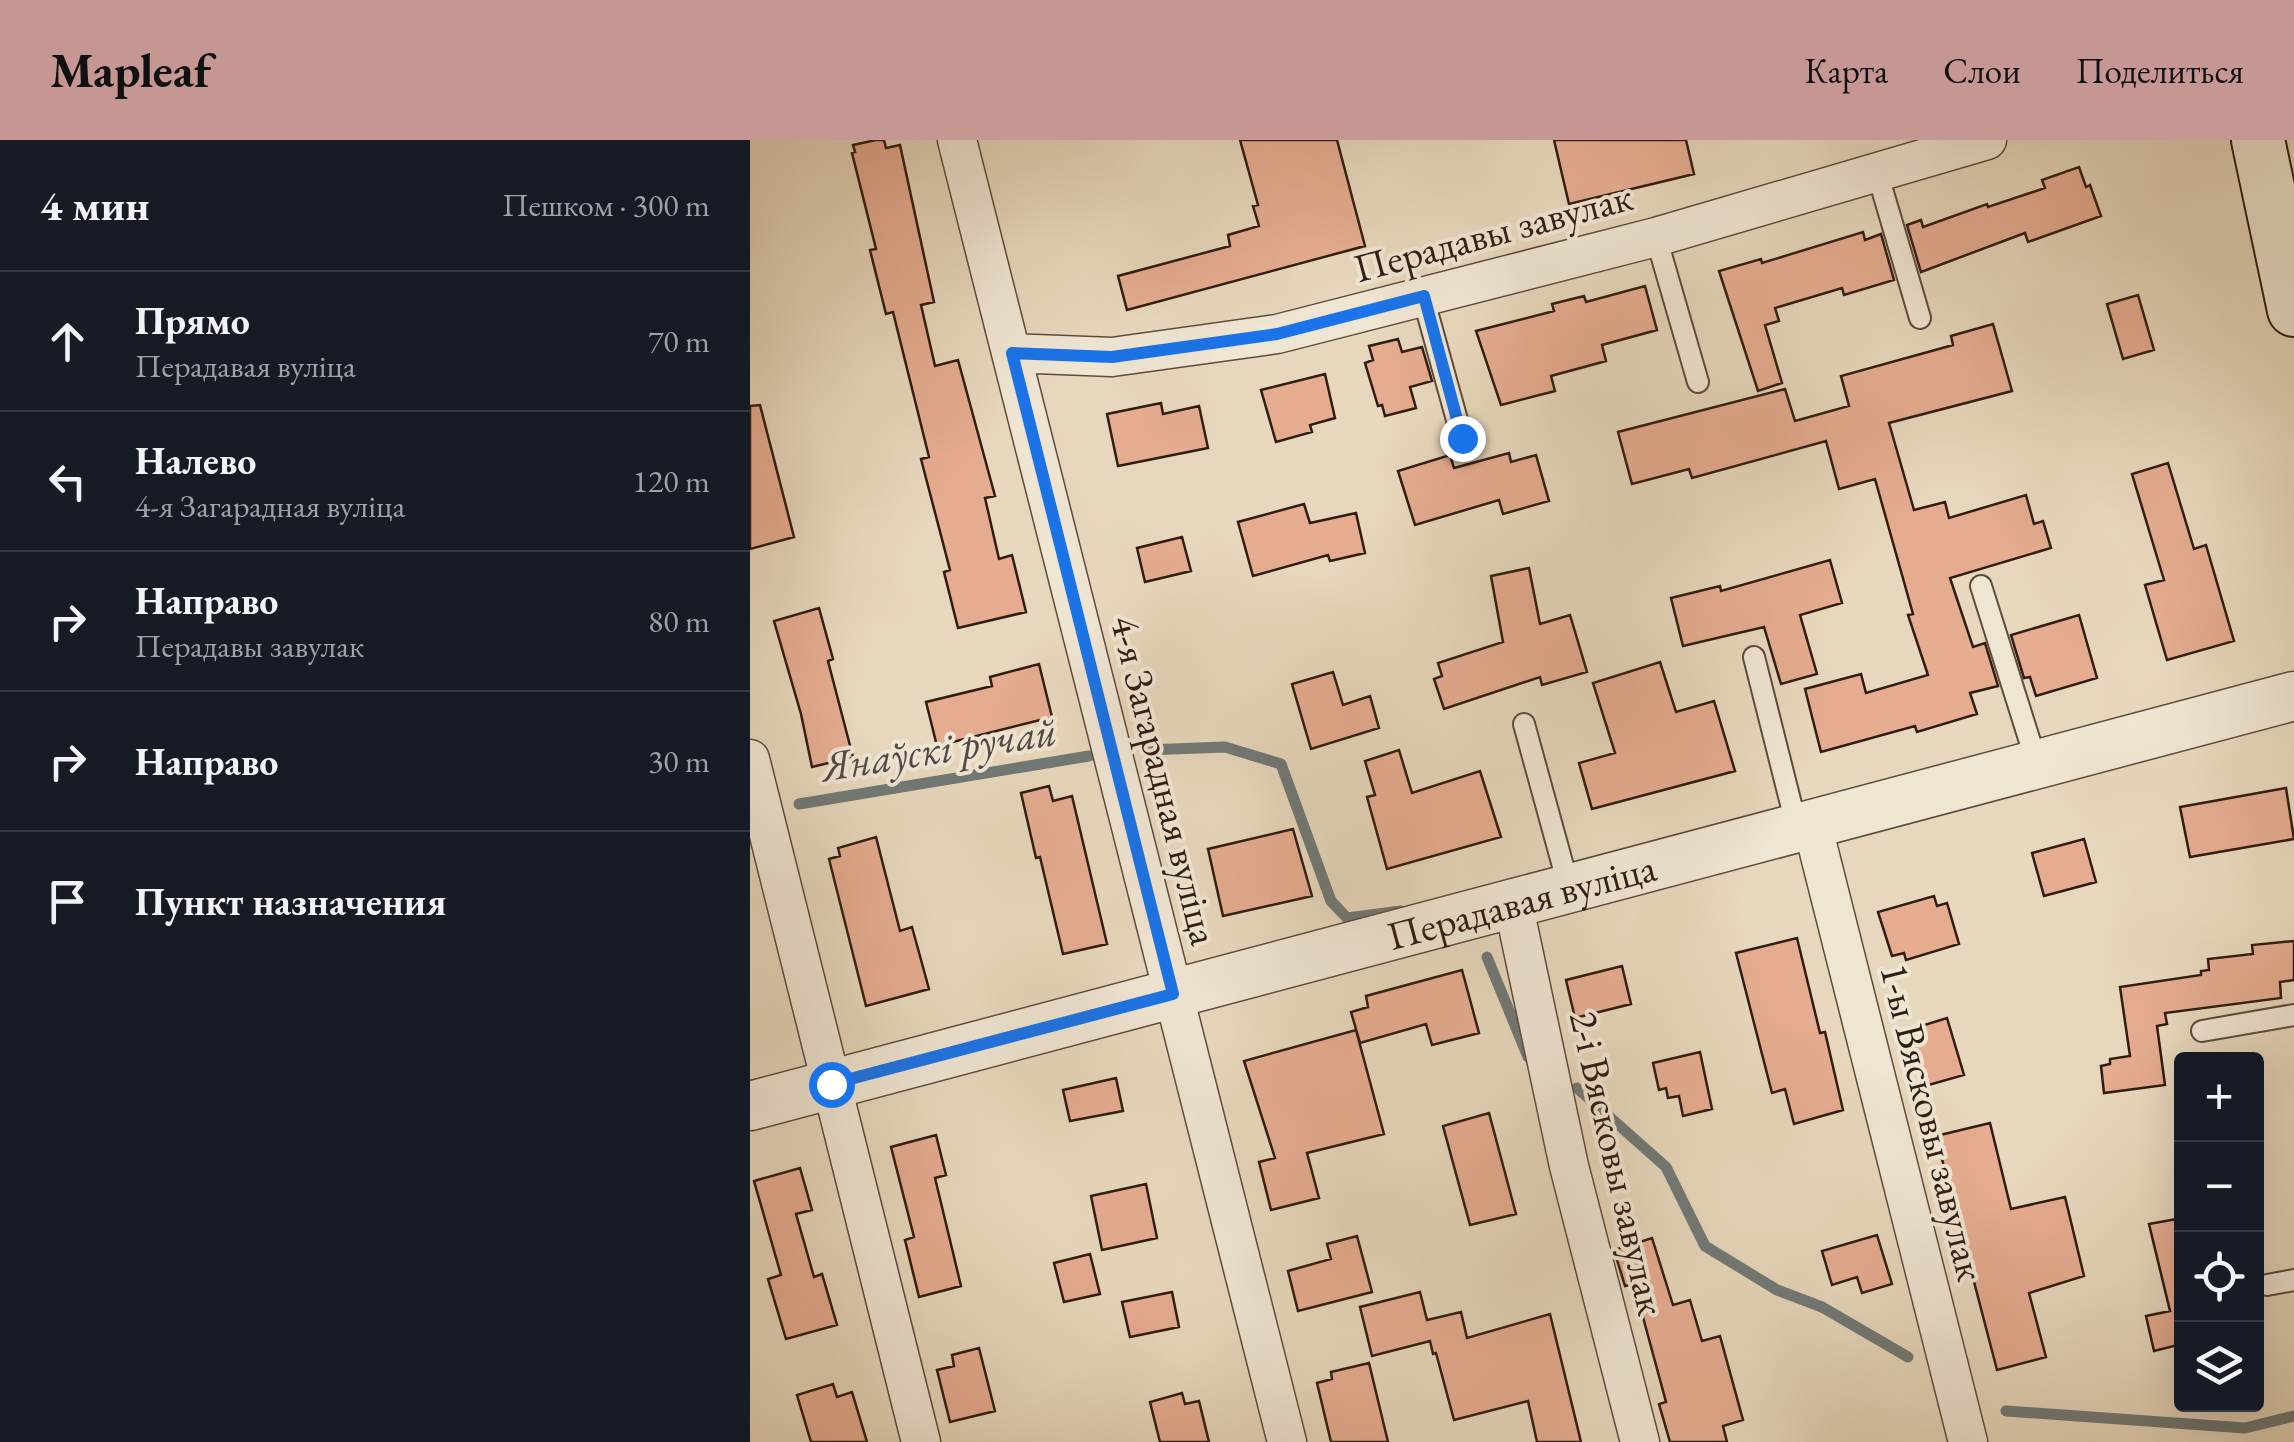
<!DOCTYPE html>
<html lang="ru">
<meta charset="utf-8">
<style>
:root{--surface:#171b24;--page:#242831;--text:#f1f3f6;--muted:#9ea1a6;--line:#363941;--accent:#c59692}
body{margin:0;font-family:"EB Garamond",serif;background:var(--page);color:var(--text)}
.controls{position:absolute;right:30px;bottom:30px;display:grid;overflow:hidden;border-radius:10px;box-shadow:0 10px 40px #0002}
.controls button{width:90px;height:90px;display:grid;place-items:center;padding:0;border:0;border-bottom:2px solid var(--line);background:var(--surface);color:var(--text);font:50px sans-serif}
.stop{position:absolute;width:30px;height:30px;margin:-22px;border:8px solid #1a73e8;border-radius:50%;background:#fff}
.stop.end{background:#1a73e8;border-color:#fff;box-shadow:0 2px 10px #0008}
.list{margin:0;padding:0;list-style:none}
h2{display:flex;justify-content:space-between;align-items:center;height:130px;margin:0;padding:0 40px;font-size:42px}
h2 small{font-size:32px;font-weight:400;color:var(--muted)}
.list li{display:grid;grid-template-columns:65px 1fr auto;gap:30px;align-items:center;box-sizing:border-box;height:140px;padding:0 40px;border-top:2px solid var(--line)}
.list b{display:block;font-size:38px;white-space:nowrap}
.list p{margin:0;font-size:32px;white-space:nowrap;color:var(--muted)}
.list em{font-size:32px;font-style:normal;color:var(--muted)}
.icon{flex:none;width:55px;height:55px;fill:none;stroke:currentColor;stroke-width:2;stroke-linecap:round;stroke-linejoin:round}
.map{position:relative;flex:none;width:1544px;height:1302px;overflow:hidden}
header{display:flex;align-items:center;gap:60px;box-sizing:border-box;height:140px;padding:0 50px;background:var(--accent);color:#111}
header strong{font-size:48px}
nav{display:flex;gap:55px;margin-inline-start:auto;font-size:35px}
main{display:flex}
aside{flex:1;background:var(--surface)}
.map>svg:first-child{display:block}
</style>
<header>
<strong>Mapleaf</strong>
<nav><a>Карта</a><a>Слои</a><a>Поделиться</a></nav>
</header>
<main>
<aside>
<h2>4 мин<small>Пешком · 300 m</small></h2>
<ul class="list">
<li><svg class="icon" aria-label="ahead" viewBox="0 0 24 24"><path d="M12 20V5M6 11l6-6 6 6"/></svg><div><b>Прямо</b><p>Перадавая вуліца</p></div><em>70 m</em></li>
<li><svg class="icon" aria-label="left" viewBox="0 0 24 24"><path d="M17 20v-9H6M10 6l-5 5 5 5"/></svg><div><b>Налево</b><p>4-я Загарадная вуліца</p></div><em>120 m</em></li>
<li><svg class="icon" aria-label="right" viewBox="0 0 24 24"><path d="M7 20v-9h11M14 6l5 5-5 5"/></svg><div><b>Направо</b><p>Перадавы завулак</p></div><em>80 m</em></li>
<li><svg class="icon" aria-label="right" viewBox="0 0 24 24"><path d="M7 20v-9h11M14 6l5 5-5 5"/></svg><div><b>Направо</b></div><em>30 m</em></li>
<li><svg class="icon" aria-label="arrive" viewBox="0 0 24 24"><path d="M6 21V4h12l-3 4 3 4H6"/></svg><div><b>Пункт назначения</b></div></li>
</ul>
</aside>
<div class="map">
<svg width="1544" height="1302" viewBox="0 0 1544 1302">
<rect width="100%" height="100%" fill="#e7d7bc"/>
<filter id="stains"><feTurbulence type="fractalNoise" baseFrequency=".002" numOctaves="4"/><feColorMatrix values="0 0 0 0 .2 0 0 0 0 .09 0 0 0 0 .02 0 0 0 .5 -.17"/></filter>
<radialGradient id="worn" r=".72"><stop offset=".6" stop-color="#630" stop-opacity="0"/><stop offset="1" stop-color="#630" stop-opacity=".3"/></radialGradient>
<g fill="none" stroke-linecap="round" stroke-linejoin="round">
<path stroke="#707976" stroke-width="11" d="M396,610L475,607L531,624L581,761L597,778L651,771
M49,664L339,616
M737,817L778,917
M827,948L916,1027L955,1106L1027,1150L1072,1167L1158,1217
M1256,1271L1495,1288L1544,1276"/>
</g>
<path fill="#e5ac90" stroke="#311c11" stroke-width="2.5" d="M126,0H134L136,8L150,5L184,162L171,165L185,226L208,220L245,356L235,358L249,419L262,415L276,472L208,488L194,432L200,430L171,319L179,317L143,172L136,174L120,110L126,109L102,13L105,12L103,5Z
M490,0H587L615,106L377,170L368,136L480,106L478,95L509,86L503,66L508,65Z
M804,0H936L944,34L819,64Z
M1329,27L1336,47L1340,45L1351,76L1278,102L1275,93L1171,132L1157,85L1171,80L1173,87L1237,64L1238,67L1295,48L1292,40Z
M1113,92L1115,100L1131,94L1144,140L1094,155L1092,148L1025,168L1029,181L1015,185L1032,243L1008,251L969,131L1011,119L1012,123Z
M895,146L907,190L852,205L856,221L801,236L805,251L751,265L726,191L804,171L802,164L834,156L836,162Z
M1388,155L1404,210L1373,219L1357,164Z
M1243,184L1262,251L1139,283L1164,370L1195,362L1199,378L1276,355L1284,384L1293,381L1301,408L1200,438L1223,507L1235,503L1248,546L1220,553L1227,574L1167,592L1165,586L1071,612L1055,549L1111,534L1116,553L1178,535L1158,475L1163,474L1125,339L1089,349L1076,301L942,338L939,329L882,344L868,292L1035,249L1045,281L1099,266L1091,236L1203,205L1201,196Z
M648,199L652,212L672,207L682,241L660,247L666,268L635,276L632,265L628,266L615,223L623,220L619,206Z
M575,234L585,278L560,285L562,292L526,302L511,250Z
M411,263L413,274L449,266L458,308L368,326L357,274Z
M10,265L44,397L0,409V266Z
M759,313L761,322L786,315L799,361L753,374L749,360L665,385L648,331L700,315L704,328Z
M1418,323L1444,409L1456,405L1484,501L1417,520L1395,445L1414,440L1382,334Z
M554,364L560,383L606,373L615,413L580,421L578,415L503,436L488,382Z
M432,397L441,431L395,442L387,408Z
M1080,420L1092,463L1050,475L1067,534L1031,544L1014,487L933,506L921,458L970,446L971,451Z
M779,428L790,484L820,475L837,532L792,545L790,537L694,569L684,539L692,536L688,523L753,502L741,436Z
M69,468L83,519L78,521L103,617L62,627L51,574L24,481Z
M1329,475L1347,538L1286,556L1280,537L1274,538L1261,495Z
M910,522L926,572L964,561L985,631L842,669L829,623L865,613L843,543Z
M289,524L302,577L187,606L176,562L242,546L240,537Z
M583,532L593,565L620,556L629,588L561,609L542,544Z
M649,610L662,653L730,631L751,697L637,729L617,657L625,655L615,621Z
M299,646L303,661L322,656L357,804L313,814L290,717L286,718L271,653Z
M1536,648L1544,699L1440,717L1430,667Z
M543,689L562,756L473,776L458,709Z
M126,697L150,791L162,787L179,849L116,866L79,719L90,716L88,708Z
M1334,699L1346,742L1294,756L1282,713Z
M1184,756L1187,766L1197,763L1209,804L1156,820L1154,813L1142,816L1128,772Z
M1047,798L1070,893L1075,892L1093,970L1044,984L1035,949L1022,953L986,813Z
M1544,801V840L1530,842L1531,858L1415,873L1417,884L1407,886L1415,945L1354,953L1351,926L1360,924V919L1380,916L1370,847L1451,835V831L1459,830L1458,819L1503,814L1502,805Z
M872,826L881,864L825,878L816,840Z
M712,830L729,893L682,905L676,884L610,903L601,872L618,867L616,856Z
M1197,878L1214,935L1175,946L1158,890Z
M606,890L634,994L557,1013L569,1058L521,1070L509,1022L525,1018L494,921Z
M950,912L962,969L933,976L929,956L918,958L916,948L909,950L903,923Z
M366,938L373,971L320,981L313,950Z
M739,973L766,1074L720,1085L693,986Z
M1240,983L1261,1069L1315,1057L1334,1136L1279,1153L1296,1217L1247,1230L1186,996Z
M186,995L196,1035L185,1038L211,1146L169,1157L155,1100L164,1097L141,1007Z
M50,1028L62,1070L46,1074L64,1137L72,1134L87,1185L36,1199L18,1139L31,1135L4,1041Z
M396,1044L407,1098L352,1110L341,1056Z
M1432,1078V1204L1404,1211L1396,1176L1420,1171L1399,1084Z
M1127,1095L1142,1144L1112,1153L1107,1137L1082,1145L1072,1111Z
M607,1096L622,1152L548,1171L538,1131L581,1119L577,1104Z
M902,1098L923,1165L940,1160L952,1201L970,1196L993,1280L973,1286L977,1302H920L909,1264L916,1262L884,1144L875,1146L864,1110Z
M340,1114L350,1154L314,1162L304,1123Z
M422,1152L429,1187L380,1197L372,1162Z
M670,1152L677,1180L711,1172L717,1198L800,1174L831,1302H787L778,1261L704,1280L686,1213L683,1214L680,1201L622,1216L610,1167Z
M229,1208L245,1271L200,1282L187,1230L204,1226L202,1215Z
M619,1223L638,1302H581L567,1243L582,1239L581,1232Z
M83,1244L87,1257L102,1252L117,1302H61L47,1255Z
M432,1253L435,1264L449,1261L459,1302H410L400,1262Z"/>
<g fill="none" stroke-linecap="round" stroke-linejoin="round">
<defs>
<path id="service" d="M1127,32L1170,178
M906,97L948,242
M673,157L712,298
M1231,446L1287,624
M1004,517L1047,688
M774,584L819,748
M1452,891L1544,875
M1517,1145L1544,1140"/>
<path id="minor" d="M207,0L537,1302
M262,213L362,217L527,194L906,97L1237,0
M0,619L171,1302
M1062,684L1218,1302
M763,763L819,1026L890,1302"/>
<g id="tertiary">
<path id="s1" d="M0,966L1544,556"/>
</g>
<path id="secondary" d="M1508,0L1544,170"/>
</defs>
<use href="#service" stroke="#5e4b3c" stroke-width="24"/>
<use href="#minor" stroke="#5e4b3c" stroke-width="41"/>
<use href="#tertiary" stroke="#5e4b3c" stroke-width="51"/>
<use href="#secondary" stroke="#311c11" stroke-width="56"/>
<use href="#service" stroke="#efe5d3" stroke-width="20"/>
<use href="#minor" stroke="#efe5d3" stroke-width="38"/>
<use href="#tertiary" stroke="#efe5d3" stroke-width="48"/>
<use href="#secondary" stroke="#efe5d3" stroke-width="52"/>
</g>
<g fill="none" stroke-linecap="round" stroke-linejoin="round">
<path stroke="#1a73e8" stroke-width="12" d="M81,944L423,854L262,213L362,217L527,194L674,156L712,298"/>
</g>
<g text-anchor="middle" stroke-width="8" stroke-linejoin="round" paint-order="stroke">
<g font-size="40" fill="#311c11" stroke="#efe5d3">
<text transform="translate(743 92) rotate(-15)" y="14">Перадавы завулак</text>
<text transform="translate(415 640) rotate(76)" y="14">4-я Загарадная вуліца</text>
<text dy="14" stroke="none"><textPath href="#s1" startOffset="798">Перадавая вуліца</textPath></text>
<text transform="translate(1183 982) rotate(76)" y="14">1-ы Вясковы завулак</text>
<text transform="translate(868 1023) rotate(77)" y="14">2-і Вясковы завулак</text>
</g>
<g font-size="42" font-style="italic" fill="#504a44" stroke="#efe5d3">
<text transform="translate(189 608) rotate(-9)" y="15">Янаўскі ручай</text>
</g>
</g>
<rect width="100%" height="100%" filter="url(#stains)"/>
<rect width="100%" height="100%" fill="url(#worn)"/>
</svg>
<div class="controls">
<button>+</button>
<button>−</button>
<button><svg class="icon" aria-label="locate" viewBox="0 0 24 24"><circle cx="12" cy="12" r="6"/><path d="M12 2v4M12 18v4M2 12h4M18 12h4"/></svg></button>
<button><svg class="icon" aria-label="layers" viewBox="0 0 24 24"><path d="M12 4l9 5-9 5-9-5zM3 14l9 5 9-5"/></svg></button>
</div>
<div class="stop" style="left:81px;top:944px"></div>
<div class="stop end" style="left:712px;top:298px"></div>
</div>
</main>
